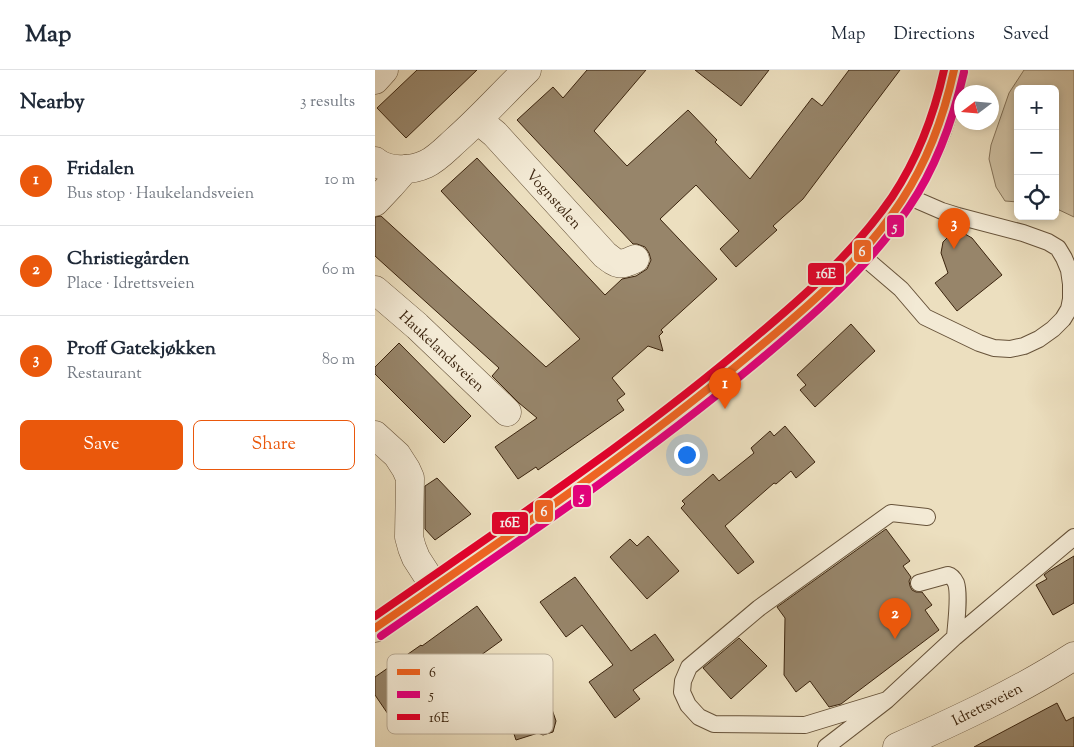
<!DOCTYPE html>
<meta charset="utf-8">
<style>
:root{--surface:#fff;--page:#f6f6f7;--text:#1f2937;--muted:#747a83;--line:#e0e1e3;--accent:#ea580c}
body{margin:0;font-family:"Sorts Mill Goudy",serif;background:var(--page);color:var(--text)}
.controls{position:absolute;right:15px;top:15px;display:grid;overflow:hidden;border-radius:8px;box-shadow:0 2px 8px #0003}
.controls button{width:45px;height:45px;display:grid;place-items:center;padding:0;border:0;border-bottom:1px solid var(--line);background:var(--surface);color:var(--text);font:25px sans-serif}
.compass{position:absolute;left:579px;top:15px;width:45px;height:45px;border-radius:50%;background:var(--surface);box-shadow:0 2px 8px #0003;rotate:254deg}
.you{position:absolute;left:311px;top:384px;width:18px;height:18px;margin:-12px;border:4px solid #fff;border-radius:50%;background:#1a73e8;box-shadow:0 0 0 8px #1a73e833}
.badge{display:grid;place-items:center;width:32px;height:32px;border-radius:50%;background:var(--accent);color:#fff;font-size:16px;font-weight:700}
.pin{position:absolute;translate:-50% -41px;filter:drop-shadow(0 1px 2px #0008)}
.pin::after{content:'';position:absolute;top:26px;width:18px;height:15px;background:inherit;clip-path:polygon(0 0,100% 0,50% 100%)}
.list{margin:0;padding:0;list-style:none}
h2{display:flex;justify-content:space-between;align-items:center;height:65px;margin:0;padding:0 20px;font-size:21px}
h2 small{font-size:16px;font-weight:400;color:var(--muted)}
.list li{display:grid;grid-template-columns:32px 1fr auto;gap:15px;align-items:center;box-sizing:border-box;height:90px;padding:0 20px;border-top:1px solid var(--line)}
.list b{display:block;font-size:19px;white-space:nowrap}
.list p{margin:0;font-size:16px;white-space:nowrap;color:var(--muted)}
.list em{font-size:16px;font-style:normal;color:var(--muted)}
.actions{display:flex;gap:10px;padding:15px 20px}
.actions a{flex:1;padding:11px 0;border:1px solid var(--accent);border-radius:8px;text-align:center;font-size:18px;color:var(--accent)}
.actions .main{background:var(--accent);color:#fff}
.icon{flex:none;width:28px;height:28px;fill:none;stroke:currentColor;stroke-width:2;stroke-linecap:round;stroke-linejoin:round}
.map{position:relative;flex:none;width:699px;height:677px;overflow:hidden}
header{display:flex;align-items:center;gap:30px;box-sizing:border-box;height:70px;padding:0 25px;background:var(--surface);border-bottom:1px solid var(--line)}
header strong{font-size:24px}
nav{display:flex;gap:28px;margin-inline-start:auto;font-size:18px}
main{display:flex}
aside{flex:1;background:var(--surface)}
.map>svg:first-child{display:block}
</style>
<header>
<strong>Map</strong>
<nav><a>Map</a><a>Directions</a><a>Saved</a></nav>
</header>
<main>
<aside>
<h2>Nearby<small>3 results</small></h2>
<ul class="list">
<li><span class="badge">1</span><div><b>Fridalen</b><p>Bus stop · Haukelandsveien</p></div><em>10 m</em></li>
<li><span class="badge">2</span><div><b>Christiegården</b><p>Place · Idrettsveien</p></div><em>60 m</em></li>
<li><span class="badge">3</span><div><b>Proff Gatekjøkken</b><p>Restaurant</p></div><em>80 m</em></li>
</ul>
<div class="actions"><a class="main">Save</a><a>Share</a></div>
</aside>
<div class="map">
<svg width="699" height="677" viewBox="0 0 699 677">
<rect width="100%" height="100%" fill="#ecdfbf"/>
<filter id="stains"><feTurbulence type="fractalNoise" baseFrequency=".004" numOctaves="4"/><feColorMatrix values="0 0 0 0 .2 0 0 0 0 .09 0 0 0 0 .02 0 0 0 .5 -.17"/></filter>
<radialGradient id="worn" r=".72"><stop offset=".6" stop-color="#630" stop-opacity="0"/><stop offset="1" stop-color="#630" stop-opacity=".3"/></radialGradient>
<path fill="#cebfa1" stroke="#847258" d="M649,0H699V147L680,138V19H643V132L630,131L621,117L614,89L616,75L634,23Z"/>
<path fill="#97856a" stroke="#3b240e" d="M42,0H102L31,68L2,38Z
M212,0H271L219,61L252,96L313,40L342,70L340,72L375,109L437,28L447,36L474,0H525L428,129L398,156L402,160L361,197L345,179L364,161L321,115L285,149L342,209L286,260L288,262L284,266L288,281L273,276L237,308L250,324L242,330L249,340L163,400L161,397L143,409L120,377L162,348L144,333L117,306L124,298L0,186V147L6,146L171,297L205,269L66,121L102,88L230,225L247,209L261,206L272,199L276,190L274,183L270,177L262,174H258L142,50L178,17L188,28Z
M320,0H394L366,36Z
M582,163L590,164L597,168L627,205L582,241L560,213L573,203L566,183L568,172L574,166Z
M476,254L500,281L440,337L425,320L431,315L422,305Z
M24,273L96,346L69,373L0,304V297Z
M410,356L440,392L421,408L416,401L401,414L399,413L350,456L379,492L363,504L306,438L310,434L307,431L338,404L344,411L379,383L376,378L395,361L399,366Z
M62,408L96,444L60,470L50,459V416Z
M511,459L535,491L528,496L536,507L534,511L535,516L537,520L541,522H547L557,535L550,540L564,560L466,634L454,637L435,611L421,622L409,605L410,548L402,537Z
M273,466L304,501L272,529L235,487L255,469L262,476Z
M699,486V533L678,545L661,515L672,509L669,505L674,501Z
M200,507L256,581L280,564L299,590L258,620L265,629L240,648L214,612L238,595L207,555L191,567L165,532Z
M102,536L127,570L63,616L62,615L15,647L0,625V607L46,575L47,576Z
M364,568L392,596L356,629L328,598Z
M170,619L181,651L178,662L168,665L163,663L141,670L129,634Z
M682,633L691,651L699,647V677H599Z"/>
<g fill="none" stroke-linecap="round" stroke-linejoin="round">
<defs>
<path id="service" d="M485,184L526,219L550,247L604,273L619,278L635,279L649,276L664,269L678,259L688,249L694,239L696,229V214L694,200L689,188L683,178L673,172L648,163L583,146L567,141L530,125
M544,513L573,505C577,506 579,509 581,513C585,525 581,554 580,567
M512,630L430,655L339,654L324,647L313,635L307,622L308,611L314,597L384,538L516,443L552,447
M451,677L512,630L580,567L699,467"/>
<path id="minor" d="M0,10L9,0
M103,50L120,64L230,185C243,195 244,196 260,189
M0,91C13,102 36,101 51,94C62,89 72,78 81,70C106,48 128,23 152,0
M0,132L16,115L30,99
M0,220L42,256L132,342
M0,365L22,385L31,399L35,408L34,467L37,478L41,488L59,516
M522,677C582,650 643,622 699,586"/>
<path id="primary" d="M0,558C129,468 261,383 381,280C429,239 477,198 515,147C547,104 569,53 579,0"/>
</defs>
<use href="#service" stroke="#67533a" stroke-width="18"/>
<use href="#minor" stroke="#67533a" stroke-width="29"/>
<use href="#primary" stroke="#3b240e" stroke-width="29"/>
<use href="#service" stroke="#f3ead5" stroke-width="16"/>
<use href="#minor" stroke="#f3ead5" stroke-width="28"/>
<use href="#primary" stroke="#ecdfbf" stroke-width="28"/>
<defs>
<path id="bus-1" d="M0,558C126,471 253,386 371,288C428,241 487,192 527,130C553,90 569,46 579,0"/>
<path id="bus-2" d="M6,566C130,480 257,396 374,299C432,251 492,200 534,137C562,96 578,50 589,2"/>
<path id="bus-3" d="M0,546C122,461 246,379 360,284C417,237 475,188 517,127C543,88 559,45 569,0"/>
</defs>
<use href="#bus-1" stroke="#f3ead5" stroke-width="11"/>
<use href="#bus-2" stroke="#f3ead5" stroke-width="11"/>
<use href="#bus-3" stroke="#f3ead5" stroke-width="11"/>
<use href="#bus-1" stroke="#f26522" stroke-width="8"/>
<use href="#bus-2" stroke="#e5007d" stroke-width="8"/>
<use href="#bus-3" stroke="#e4002b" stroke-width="8"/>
</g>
<g text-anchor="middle" stroke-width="5" stroke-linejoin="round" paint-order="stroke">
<g font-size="15" fill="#3b240e" stroke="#f3ead5">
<text transform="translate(179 129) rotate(48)" y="5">Vognstølen</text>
<text transform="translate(67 281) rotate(43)" y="5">Haukelandsveien</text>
<text transform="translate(612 634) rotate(-27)" y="5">Idrettsveien</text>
</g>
</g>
<rect x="12" y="584" width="166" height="80" rx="8" fill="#f3ead5" stroke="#bcaf99" stroke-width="1"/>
<rect x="22" y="599" width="23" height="6" fill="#f26522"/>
<rect x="22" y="621" width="23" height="7" fill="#e5007d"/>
<rect x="22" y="644" width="23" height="6" fill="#e4002b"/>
<g font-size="14" fill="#3b240e">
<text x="54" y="607">6</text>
<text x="54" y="629">5</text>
<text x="54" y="652">16E</text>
</g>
<g stroke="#f3ead5" stroke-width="2">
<rect x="511" y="144" width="19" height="24" rx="5" fill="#e5007d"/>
<rect x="478" y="169" width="19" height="24" rx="5" fill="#f26522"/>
<rect x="432" y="192" width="38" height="24" rx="5" fill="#e4002b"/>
<rect x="197" y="414" width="20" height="24" rx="5" fill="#e5007d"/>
<rect x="159" y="429" width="20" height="24" rx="5" fill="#f26522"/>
<rect x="116" y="441" width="38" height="24" rx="5" fill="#e4002b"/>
</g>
<g font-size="14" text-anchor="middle" font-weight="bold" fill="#fff">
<text x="520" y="161">5</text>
<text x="487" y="186">6</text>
<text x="451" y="208">16E</text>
<text x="207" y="431">5</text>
<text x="169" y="446">6</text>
<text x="135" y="457">16E</text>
</g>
<rect width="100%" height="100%" filter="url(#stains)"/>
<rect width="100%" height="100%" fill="url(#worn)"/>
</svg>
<div class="controls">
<button>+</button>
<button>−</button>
<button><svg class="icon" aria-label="locate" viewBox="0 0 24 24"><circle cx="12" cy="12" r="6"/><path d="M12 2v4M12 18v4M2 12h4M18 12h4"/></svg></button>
</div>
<svg class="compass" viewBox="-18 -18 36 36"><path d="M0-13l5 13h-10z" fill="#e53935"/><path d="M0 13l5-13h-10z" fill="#747a83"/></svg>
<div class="you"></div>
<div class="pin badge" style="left:350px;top:339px">1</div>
<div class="pin badge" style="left:520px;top:569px">2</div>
<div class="pin badge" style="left:579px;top:179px">3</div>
</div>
</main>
